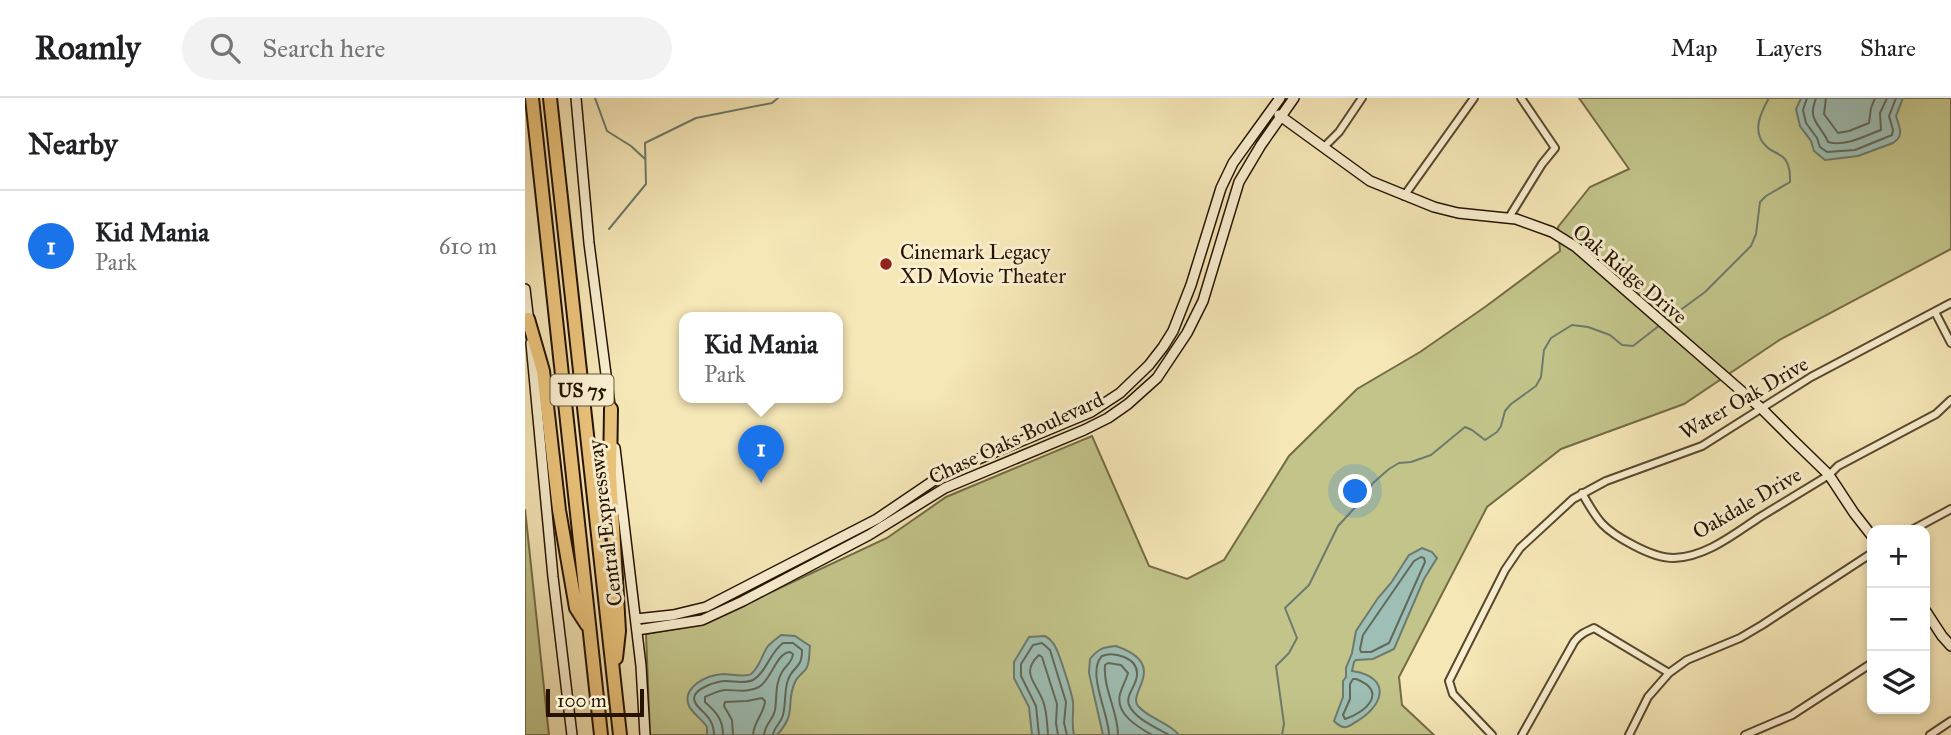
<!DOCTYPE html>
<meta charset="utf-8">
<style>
:root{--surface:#fff;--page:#f2f2f2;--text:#202124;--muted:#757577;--line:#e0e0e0;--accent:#1a73e8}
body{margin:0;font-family:"IM FELL Great Primer",serif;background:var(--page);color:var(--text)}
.controls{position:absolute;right:21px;bottom:21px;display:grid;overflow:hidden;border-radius:14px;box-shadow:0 4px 10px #0003}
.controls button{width:63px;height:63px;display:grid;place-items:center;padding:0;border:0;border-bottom:2px solid var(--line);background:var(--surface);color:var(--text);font:35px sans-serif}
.scale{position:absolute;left:21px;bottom:18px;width:98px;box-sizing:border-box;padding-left:7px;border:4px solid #251300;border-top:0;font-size:19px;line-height:24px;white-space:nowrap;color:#251300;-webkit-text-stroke:5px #f9efd0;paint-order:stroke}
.you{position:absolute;left:831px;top:394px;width:24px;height:24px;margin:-18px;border:5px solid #fff;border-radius:50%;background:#1a73e8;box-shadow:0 0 0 10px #1a73e833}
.badge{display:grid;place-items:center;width:46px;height:46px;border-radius:50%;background:var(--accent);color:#fff;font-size:23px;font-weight:700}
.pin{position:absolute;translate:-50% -58px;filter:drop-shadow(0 2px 4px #0008)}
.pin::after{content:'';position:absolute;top:37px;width:24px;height:21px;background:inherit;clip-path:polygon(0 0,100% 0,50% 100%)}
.popup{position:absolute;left:154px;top:214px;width:164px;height:91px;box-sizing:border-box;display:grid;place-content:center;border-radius:14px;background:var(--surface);filter:drop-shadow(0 2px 5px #0005);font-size:23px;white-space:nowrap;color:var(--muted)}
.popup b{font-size:26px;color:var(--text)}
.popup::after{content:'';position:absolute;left:50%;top:100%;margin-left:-14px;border:14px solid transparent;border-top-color:var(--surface)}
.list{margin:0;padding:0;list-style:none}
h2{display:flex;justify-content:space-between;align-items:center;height:91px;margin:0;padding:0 28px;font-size:30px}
h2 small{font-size:23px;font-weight:400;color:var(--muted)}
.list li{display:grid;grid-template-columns:46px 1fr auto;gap:21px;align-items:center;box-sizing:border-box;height:112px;padding:0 28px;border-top:2px solid var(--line)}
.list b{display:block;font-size:26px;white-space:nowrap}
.list p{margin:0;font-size:23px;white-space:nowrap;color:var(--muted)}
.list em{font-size:23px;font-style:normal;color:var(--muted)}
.icon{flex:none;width:38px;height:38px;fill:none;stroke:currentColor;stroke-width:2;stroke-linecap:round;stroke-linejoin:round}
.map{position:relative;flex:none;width:1426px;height:637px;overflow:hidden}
header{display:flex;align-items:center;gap:42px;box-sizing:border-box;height:98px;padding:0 35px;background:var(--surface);border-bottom:2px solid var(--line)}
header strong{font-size:33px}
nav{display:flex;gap:38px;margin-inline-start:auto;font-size:24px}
.search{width:490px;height:63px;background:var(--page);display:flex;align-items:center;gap:18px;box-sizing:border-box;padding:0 24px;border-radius:38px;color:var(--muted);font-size:26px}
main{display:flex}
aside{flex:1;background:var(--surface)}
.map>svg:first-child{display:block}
</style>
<header>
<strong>Roamly</strong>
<div class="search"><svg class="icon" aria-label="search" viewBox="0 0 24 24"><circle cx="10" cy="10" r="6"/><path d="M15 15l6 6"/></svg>Search here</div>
<nav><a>Map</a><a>Layers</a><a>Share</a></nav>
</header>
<main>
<aside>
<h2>Nearby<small></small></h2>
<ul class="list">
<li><span class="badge">1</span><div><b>Kid Mania</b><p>Park</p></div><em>610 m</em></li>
</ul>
</aside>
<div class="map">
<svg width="1426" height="637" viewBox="0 0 1426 637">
<rect width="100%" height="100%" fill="#f6e7b7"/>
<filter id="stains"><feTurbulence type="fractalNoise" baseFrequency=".00286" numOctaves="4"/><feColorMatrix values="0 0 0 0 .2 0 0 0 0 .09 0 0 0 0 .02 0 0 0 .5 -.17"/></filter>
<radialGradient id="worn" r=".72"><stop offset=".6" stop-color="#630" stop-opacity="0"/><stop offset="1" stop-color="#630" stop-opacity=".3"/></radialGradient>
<path fill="#c2c48a" stroke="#746c45" stroke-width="2" d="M1054,0H1426V151L1256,241L1159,306L1036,351L962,409L874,579L877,607L909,637H125L121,536L178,526L362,440L421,399L567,338L624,468L662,481L699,462L764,358L832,291L895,254L960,209L1035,153L1033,129L1065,89L1104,71Z
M0,411L24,637H0Z"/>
<path fill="#9ebfb5" stroke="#6e7a6d" stroke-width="2" d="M1276,0H1378L1371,18C1374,29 1380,37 1368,45L1333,58L1300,62L1289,53L1286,43L1275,28L1271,11Z
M897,450L907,454L912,460L899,481L869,551L848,561L831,562L829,564L827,573C868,579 859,609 829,625C826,627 822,630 819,629C815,629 812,626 809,623L818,599V583L821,579V570L827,555L831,533L853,500L866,485L884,457Z
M256,537L270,538L285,548C284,556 285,565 281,571C278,575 272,579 270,584C260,606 273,614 252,637H182V629C177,621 168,616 164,608C156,589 182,577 198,576C206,576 219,580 226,576C235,569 237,556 243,548C247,544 252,540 256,537Z
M520,538C524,540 525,541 528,545C533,550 547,596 548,604C549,616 546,623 549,637H507L504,609L489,580V564L504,539Z
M591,548C645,567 602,594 613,608C624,621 644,624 654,637H578L564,575L565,561C573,551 578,549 591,548Z"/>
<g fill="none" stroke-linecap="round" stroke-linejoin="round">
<path stroke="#62695a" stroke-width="2" d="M1282,0L1278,12L1281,25L1292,40L1295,49L1302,54L1330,52L1367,37L1368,32L1364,18L1371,0
M1291,0C1290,4 1288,8 1288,12C1286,23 1300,34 1303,44C1321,49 1339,38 1356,32L1355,15L1362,0
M1301,0L1299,16L1313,35L1324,33L1344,25L1346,10L1350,0
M896,459L899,460L900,464L864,545L846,554H836L835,551L838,537L889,463Z
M831,581C863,593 842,614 820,621L818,617L825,601V586L828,581Z
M189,637C189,615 169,612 169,600C170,590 192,583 201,583C209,583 220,586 228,582C241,575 245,554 258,545H268L277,552C277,572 268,567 263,582C259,593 261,606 258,617C256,625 249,629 248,637
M198,637C198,621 191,614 180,604V599C187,596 194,592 201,592C212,592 223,595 234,589C247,581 251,555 265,554L268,556C267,565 261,567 257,574C250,585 252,600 250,612C248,622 240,626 239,637
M208,637L207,622L199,608L200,604L222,603L237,600L240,603C239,616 229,623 228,637
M514,637L511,608L496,578V566L508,547L517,545L525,552L541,604L539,625L542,637
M523,637C522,626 522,613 518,603C511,584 495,575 514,557L517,559L532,606L531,625L533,637
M584,637C584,616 561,574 577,558C589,553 612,560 612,575C613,587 600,596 604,607C610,621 632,630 644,637
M593,637C593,613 578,591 580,567L583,565L596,567L603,575C601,582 597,589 595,596C590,616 613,629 627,637"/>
<path stroke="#6e7a6d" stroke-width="2" d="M70,0L82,33L106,48L120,61
M84,131L121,86L120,45L171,20L247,5L253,0
M1142,222L1180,194L1226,148L1231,136L1235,104L1241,98L1265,84C1265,76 1265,68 1260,61C1255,55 1246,54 1241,48C1226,34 1236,14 1244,0
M757,637L759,626L751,568L764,555L772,540L760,510L784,487L813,428L836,403L848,385L864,371L874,365L886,364L906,357L940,329L947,332L960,342L972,334L976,328L980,313L986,306L1011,288L1016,279L1019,252L1026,240L1047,227L1063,229L1085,237L1097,247L1108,248L1135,227"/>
<defs>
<path id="street" d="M799,49L814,34L837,0
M879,98L949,0
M983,121L1017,66L1030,50L996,0
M1410,214L1426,245
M1057,395C1073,424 1079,432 1108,447C1121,454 1135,460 1149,460C1181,459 1209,436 1235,419C1258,405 1281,391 1304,377L1313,368L1411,316L1426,302
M1387,432L1426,411
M967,637L928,596L924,583L980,472L995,450L1048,401L1081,383L1177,348L1286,279L1426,205
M997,637L1049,544C1055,536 1060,534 1069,530L1144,575
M1104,637L1123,599L1144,575L1162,562L1215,540L1237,527L1347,455
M1220,637L1267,617L1347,565
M1405,637L1426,623"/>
<path id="secondary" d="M51,0L64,145L86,315
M754,17L845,83L909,109L933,115L991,121L1027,134L1051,149L1237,311L1268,342L1304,377L1329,415L1347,438
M0,191L4,225
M6,245L28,479L47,637
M90,350L116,568L120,637
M1400,512L1417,538L1426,548
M111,521L148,517L181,509L352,421L411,381L439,367L566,314L595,295L624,267L638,249L648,233L666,187L696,90L708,65L755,0
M112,532L177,522L218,503L344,437L420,390L559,332L583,320L603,306L632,280L662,235L678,203L714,84L736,47L769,0"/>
<path id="highway" d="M7,0L76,637
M25,0L95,637
M3,221L18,273L34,412L51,510L62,527
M86,311L85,376L94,533L91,560"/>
</defs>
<use href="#street" stroke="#59482e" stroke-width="10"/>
<use href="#secondary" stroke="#251300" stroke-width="12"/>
<use href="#highway" stroke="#251300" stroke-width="16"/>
<use href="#street" stroke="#f9efd0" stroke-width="6"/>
<use href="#secondary" stroke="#f9efd0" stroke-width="9"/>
<use href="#highway" stroke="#ebc47c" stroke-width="12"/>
</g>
<circle fill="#8f2418" stroke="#f9efd0" stroke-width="2.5" cx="361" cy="166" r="7"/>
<g text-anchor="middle" stroke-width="6" stroke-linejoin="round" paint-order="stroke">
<rect fill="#f9efd0" stroke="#65553e" stroke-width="2" x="25.5" y="276.5" width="63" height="31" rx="5"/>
<g font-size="19" font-weight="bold" fill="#251300">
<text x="57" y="299">US 75</text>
</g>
<g font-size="21" fill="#251300" stroke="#f9efd0" text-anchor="start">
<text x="375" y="161">Cinemark Legacy<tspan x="375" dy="24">XD Movie Theater</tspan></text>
</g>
<g font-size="21" fill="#251300" stroke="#f9efd0">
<text transform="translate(1105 176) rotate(40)" y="7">Oak Ridge Drive</text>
<text transform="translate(1219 300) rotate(-30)" y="7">Water Oak Drive</text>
<text transform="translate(491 340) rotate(-25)" y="7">Chase Oaks Boulevard</text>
<text transform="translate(1222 405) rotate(-30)" y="7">Oakdale Drive</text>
<text transform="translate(80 425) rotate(-97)" y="7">Central Expressway</text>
</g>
</g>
<rect width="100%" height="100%" filter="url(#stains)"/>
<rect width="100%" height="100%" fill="url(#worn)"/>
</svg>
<div class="controls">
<button>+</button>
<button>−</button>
<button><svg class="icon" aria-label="layers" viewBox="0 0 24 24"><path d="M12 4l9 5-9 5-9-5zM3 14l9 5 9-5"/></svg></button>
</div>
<div class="scale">100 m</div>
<div class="you"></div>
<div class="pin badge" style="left:236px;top:385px">1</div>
<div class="popup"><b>Kid Mania</b>Park</div>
</div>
</main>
